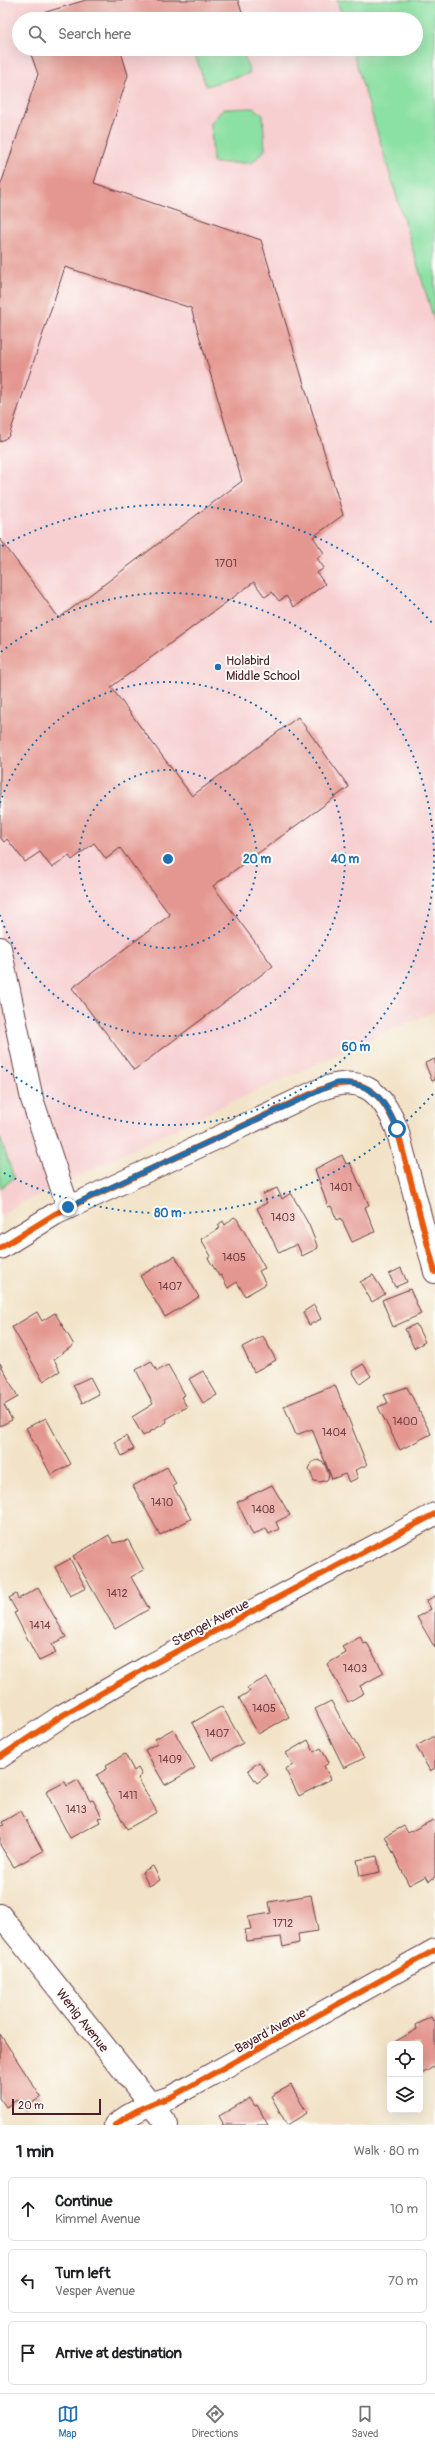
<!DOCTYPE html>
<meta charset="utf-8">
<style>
:root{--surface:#fff;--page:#f2f2f2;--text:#202124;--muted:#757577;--line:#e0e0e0;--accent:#1f6fb2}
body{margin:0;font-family:Pangolin,sans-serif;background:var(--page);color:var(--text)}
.controls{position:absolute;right:12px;bottom:12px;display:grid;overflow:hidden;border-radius:6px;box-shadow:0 4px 16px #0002}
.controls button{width:36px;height:36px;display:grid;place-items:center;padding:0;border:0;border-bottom:1px solid var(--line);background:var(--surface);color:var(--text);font:20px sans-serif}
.scale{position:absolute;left:12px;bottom:10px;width:89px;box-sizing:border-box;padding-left:4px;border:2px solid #4a1f2b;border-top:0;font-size:11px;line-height:14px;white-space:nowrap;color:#4a1f2b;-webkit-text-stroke:3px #fdfcf7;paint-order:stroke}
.stop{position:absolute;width:12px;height:12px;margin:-9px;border:3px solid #1f6fb2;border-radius:50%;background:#fff}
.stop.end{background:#1f6fb2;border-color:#fff;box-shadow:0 1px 4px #0008}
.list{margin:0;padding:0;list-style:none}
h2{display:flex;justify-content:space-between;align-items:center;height:52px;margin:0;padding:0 16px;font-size:17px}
h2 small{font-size:13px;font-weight:400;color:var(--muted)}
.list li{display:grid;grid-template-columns:26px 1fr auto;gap:12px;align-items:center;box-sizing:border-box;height:64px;margin:0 8px 8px;padding:0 8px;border:1px solid var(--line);border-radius:6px}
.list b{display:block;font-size:15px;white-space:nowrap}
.list p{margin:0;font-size:13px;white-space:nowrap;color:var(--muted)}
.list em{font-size:13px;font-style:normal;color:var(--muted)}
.icon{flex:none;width:22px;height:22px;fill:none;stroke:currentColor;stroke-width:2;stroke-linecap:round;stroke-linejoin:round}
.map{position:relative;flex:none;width:435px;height:2125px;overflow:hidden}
.search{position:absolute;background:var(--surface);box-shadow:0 4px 16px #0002;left:12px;right:12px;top:12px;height:44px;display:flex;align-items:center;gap:10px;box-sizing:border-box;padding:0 14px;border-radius:22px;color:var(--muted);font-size:15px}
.sheet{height:268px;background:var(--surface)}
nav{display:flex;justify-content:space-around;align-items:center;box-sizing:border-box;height:56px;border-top:1px solid var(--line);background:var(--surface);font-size:11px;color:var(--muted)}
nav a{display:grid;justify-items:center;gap:2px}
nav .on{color:var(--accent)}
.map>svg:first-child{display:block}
</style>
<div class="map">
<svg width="435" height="2125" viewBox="0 0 435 2125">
<rect width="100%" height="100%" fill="#fdfcf7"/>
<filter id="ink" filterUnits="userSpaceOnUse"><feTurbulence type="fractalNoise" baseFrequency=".025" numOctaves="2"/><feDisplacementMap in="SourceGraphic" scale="8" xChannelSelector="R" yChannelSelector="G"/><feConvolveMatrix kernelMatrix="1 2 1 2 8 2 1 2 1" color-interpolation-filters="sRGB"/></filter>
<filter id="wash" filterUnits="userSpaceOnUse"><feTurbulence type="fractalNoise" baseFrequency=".012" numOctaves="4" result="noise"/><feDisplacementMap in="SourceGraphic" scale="16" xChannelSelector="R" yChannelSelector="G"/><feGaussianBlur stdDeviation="0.9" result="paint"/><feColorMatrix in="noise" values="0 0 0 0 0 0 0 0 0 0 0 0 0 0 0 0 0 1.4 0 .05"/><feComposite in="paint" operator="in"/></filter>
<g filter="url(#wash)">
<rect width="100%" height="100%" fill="#f2e3c8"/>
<path fill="#f7cfd1" d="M0,0H337L343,19H19V49H352L435,323V1011L223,1106L13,1207L0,1217Z"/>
<path fill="#8be0a3" stroke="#6a8067" d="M337,0H435V323L352,49H416V19H343Z
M193,49H242L250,73L206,86Z
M254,108L263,115L265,150L252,163H213L211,123L223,109Z
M0,1137L14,1178L0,1189Z"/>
<g id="blocks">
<path fill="#e49790" d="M86,0H238L243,16L232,19H23Z
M29,49H129L121,52L128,75L94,183L261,240L343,515L313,537L324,553L317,558L324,568L317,573L325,584L294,607L286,596L279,601L272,592L265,597L254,582L111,687L192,796L298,717L349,787L213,886L273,966L134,1070L72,988L170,915L120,848L106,859L94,843L72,860L69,856L52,868L40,852L25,862L7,839L4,842L0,837V539L59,618L242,481L191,308L65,267L9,436L0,442V187L38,74Z
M435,1059V1080L432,1081L425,1063Z
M342,1155L346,1164L350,1163L369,1205L365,1207L375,1232L352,1242L341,1218L337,1220L331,1206L328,1207L315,1169Z
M277,1188L282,1199L291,1193L309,1225L318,1248L302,1256L297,1244L279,1253L257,1208L267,1203L263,1194Z
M234,1217L237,1219L265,1268L259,1271L266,1284L245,1296L237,1282L228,1288L221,1275L219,1276L208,1258L211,1256L201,1239L220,1228L218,1225L223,1221L225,1225Z
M175,1256L199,1297L165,1317L140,1276Z
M401,1268L407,1282L395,1287L389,1274Z
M373,1275L385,1294L372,1302L360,1282Z
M410,1289L421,1314L393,1327L382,1300Z
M314,1305L321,1319L309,1325L303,1312Z
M37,1312L42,1321L55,1313L74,1345L54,1359L60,1371L43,1381L12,1327Z
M416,1324L425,1342L414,1348L405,1329Z
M263,1336L276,1360L254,1372L242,1347Z
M151,1361L157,1371L168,1365L185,1395L181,1397L187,1407L165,1419L167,1422L143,1436L132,1417L153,1404L136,1370Z
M0,1363L18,1397L4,1405L12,1420L0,1426Z
M363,1364L371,1376L360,1384L352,1371Z
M203,1371L217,1395L203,1403L189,1379Z
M90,1377L99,1394L82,1403L73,1385Z
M335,1385L367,1465L355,1470L358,1478L349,1482L345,1474L332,1479L312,1429L296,1435L284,1406Z
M407,1387L431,1434L400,1450L378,1407L388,1403L384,1395Z
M46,1418L71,1464L51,1475L26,1428Z
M126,1436L134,1449L122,1456L115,1442Z
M318,1460L325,1464L329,1475L327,1480L320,1482L314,1481L309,1469L312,1462Z
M167,1467L176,1484L173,1486L191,1519L160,1535L133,1486Z
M272,1485L290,1515L276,1522L279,1529L269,1534L266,1528L253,1535L237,1502Z
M109,1535L113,1543L128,1540L144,1570L131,1577L149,1609L115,1629L73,1556Z
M70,1559L86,1588L70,1596L55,1567Z
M38,1588L66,1637L52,1644L56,1653L39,1661L14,1613L17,1612L9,1598L16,1594L18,1599Z
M435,1596V1648L417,1617L431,1609L426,1601Z
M360,1637L364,1644L367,1643L384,1673L360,1686L364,1693L348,1702L327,1664L346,1653L342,1647Z
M267,1677L289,1717L258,1734L239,1698L250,1691L247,1688Z
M331,1701L364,1758L344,1768L315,1709Z
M222,1706L243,1743L212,1760L192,1723Z
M173,1729L195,1768L165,1785L145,1750L157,1743L155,1739Z
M435,1736V1768L430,1771L416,1746Z
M308,1740L314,1752L321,1748L329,1763L324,1766L331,1779L299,1796L285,1769L293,1765L286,1753Z
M125,1754L134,1771L138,1768L142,1775L138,1778L157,1812L127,1829L97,1775L108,1768L106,1765Z
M259,1762L268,1775L257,1783L248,1770Z
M78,1780L90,1801L93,1800L102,1817L98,1818L100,1822L70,1838L46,1792L65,1782L67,1786Z
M21,1811L43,1851L14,1867L0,1845V1827L4,1825L2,1822Z
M433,1820L435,1823V1877L429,1881L426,1876L409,1885L385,1836L404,1826L408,1833Z
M377,1856L380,1872L360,1876L357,1860Z
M153,1866L160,1880L149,1886L142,1872Z
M311,1895L318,1931L298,1934L299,1943L283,1947L281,1937L247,1941L245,1930L251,1929L248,1917L271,1913L269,1902Z
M431,2017L433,2021L435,2020V2066L420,2075V2044H391L417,2029L416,2025Z
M0,2034L41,2097L23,2109L17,2100L6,2107L0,2098Z
M291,2085L307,2113L287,2125L271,2096Z
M250,2098L255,2106L257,2105L268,2125H222L223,2123L219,2116Z"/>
</g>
</g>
<g filter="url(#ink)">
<use href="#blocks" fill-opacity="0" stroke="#633c43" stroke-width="1"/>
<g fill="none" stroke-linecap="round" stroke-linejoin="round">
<defs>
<path id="minor" d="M0,948L32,1099L68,1207
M0,1248L55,1214L319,1090C361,1073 381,1090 397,1129L435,1272
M0,1757L63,1715L151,1665L435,1514
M0,1915L167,2125
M115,2125C133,2111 150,2103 171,2097L435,1950"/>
</defs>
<use href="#minor" stroke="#633c43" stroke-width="24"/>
<use href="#minor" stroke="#fff" stroke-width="22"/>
<defs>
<path id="cycleway" d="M0,1248L55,1214L319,1090C361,1073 381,1090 397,1129L435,1272
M0,1757L63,1715L151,1665L435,1514
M115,2125C133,2111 150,2103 171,2097L435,1950"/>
</defs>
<use href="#cycleway" stroke="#fdfcf7" stroke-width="8"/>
<use href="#cycleway" stroke="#e8590c" stroke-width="6"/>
</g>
</g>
<g fill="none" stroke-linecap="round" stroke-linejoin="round" filter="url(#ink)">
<path stroke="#1f6fb2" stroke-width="5" d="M68,1207L336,1083C371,1081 385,1099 397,1129"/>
</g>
<g fill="none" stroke="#1f6fb2" stroke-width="2" stroke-dasharray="2 4">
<circle cx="168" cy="859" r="89"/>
<path d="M0 803A177 177 0 1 1 0 915"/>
<path d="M1 652A266 266 0 1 1 1 1066"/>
<path d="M433 1094A354 354 0 0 1 2 1172M2 546A354 354 0 0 1 433 624"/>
</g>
<circle fill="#1f6fb2" stroke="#fdfcf7" stroke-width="1.5" cx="218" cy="667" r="4"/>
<g text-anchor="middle" stroke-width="4" stroke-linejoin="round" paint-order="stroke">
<g font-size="11" fill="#703d44">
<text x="226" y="567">1701</text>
<text x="341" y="1191">1401</text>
<text x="283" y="1221">1403</text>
<text x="234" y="1261">1405</text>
<text x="170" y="1290">1407</text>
<text x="405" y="1425">1400</text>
<text x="334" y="1436">1404</text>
<text x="162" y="1506">1410</text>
<text x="263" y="1513">1408</text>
<text x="117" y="1597">1412</text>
<text x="40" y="1629">1414</text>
<text x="355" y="1672">1403</text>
<text x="264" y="1712">1405</text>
<text x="217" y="1737">1407</text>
<text x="170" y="1763">1409</text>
<text x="128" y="1799">1411</text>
<text x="76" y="1813">1413</text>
<text x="283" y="1927">1712</text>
</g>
<g font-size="13" fill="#4a1f2b" stroke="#fdfcf7" text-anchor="start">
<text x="226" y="665">Holabird<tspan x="226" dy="15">Middle School</tspan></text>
</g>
<g font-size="13" fill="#4a1f2b" stroke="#fdfcf7">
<text transform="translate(210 1622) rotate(-28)" y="5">Stengel Avenue</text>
<text transform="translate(83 2020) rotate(52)" y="5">Wenig Avenue</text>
<text transform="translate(270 2030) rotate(-29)" y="5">Bayard Avenue</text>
</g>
</g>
<circle cx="168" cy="859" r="6" fill="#1f6fb2" stroke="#fdfcf7" stroke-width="2"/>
<g font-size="12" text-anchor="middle" font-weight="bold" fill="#1f6fb2" stroke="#fdfcf7" stroke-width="4" stroke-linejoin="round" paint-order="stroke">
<text x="257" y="863">20 m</text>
<text x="345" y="863">40 m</text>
<text x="356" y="1051">60 m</text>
<text x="168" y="1217">80 m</text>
</g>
</svg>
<div class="controls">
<button><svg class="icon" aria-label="locate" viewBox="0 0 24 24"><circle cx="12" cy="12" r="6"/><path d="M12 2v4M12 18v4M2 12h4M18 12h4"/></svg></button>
<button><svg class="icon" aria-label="layers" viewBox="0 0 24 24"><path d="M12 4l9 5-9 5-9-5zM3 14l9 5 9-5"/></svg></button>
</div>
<div class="scale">20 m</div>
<div class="stop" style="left:397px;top:1129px"></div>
<div class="stop end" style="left:68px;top:1207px"></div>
<div class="search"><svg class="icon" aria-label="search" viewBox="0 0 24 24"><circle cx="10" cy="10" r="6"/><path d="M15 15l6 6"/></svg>Search here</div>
</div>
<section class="sheet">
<h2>1 min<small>Walk · 80 m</small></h2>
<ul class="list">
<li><svg class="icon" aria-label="ahead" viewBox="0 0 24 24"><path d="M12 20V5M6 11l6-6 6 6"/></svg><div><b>Continue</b><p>Kimmel Avenue</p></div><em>10 m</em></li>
<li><svg class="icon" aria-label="left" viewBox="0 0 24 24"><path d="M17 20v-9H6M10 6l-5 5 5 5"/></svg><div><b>Turn left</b><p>Vesper Avenue</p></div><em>70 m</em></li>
<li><svg class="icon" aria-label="arrive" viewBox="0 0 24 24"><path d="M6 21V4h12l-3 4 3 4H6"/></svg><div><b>Arrive at destination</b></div></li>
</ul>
</section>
<nav>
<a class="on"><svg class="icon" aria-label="map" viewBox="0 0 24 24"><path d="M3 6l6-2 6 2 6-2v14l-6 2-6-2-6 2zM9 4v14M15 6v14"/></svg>Map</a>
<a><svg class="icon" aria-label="directions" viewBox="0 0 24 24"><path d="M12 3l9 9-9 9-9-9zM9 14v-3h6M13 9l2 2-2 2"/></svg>Directions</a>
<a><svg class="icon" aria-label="saved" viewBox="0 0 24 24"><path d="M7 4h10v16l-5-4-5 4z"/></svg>Saved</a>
</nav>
